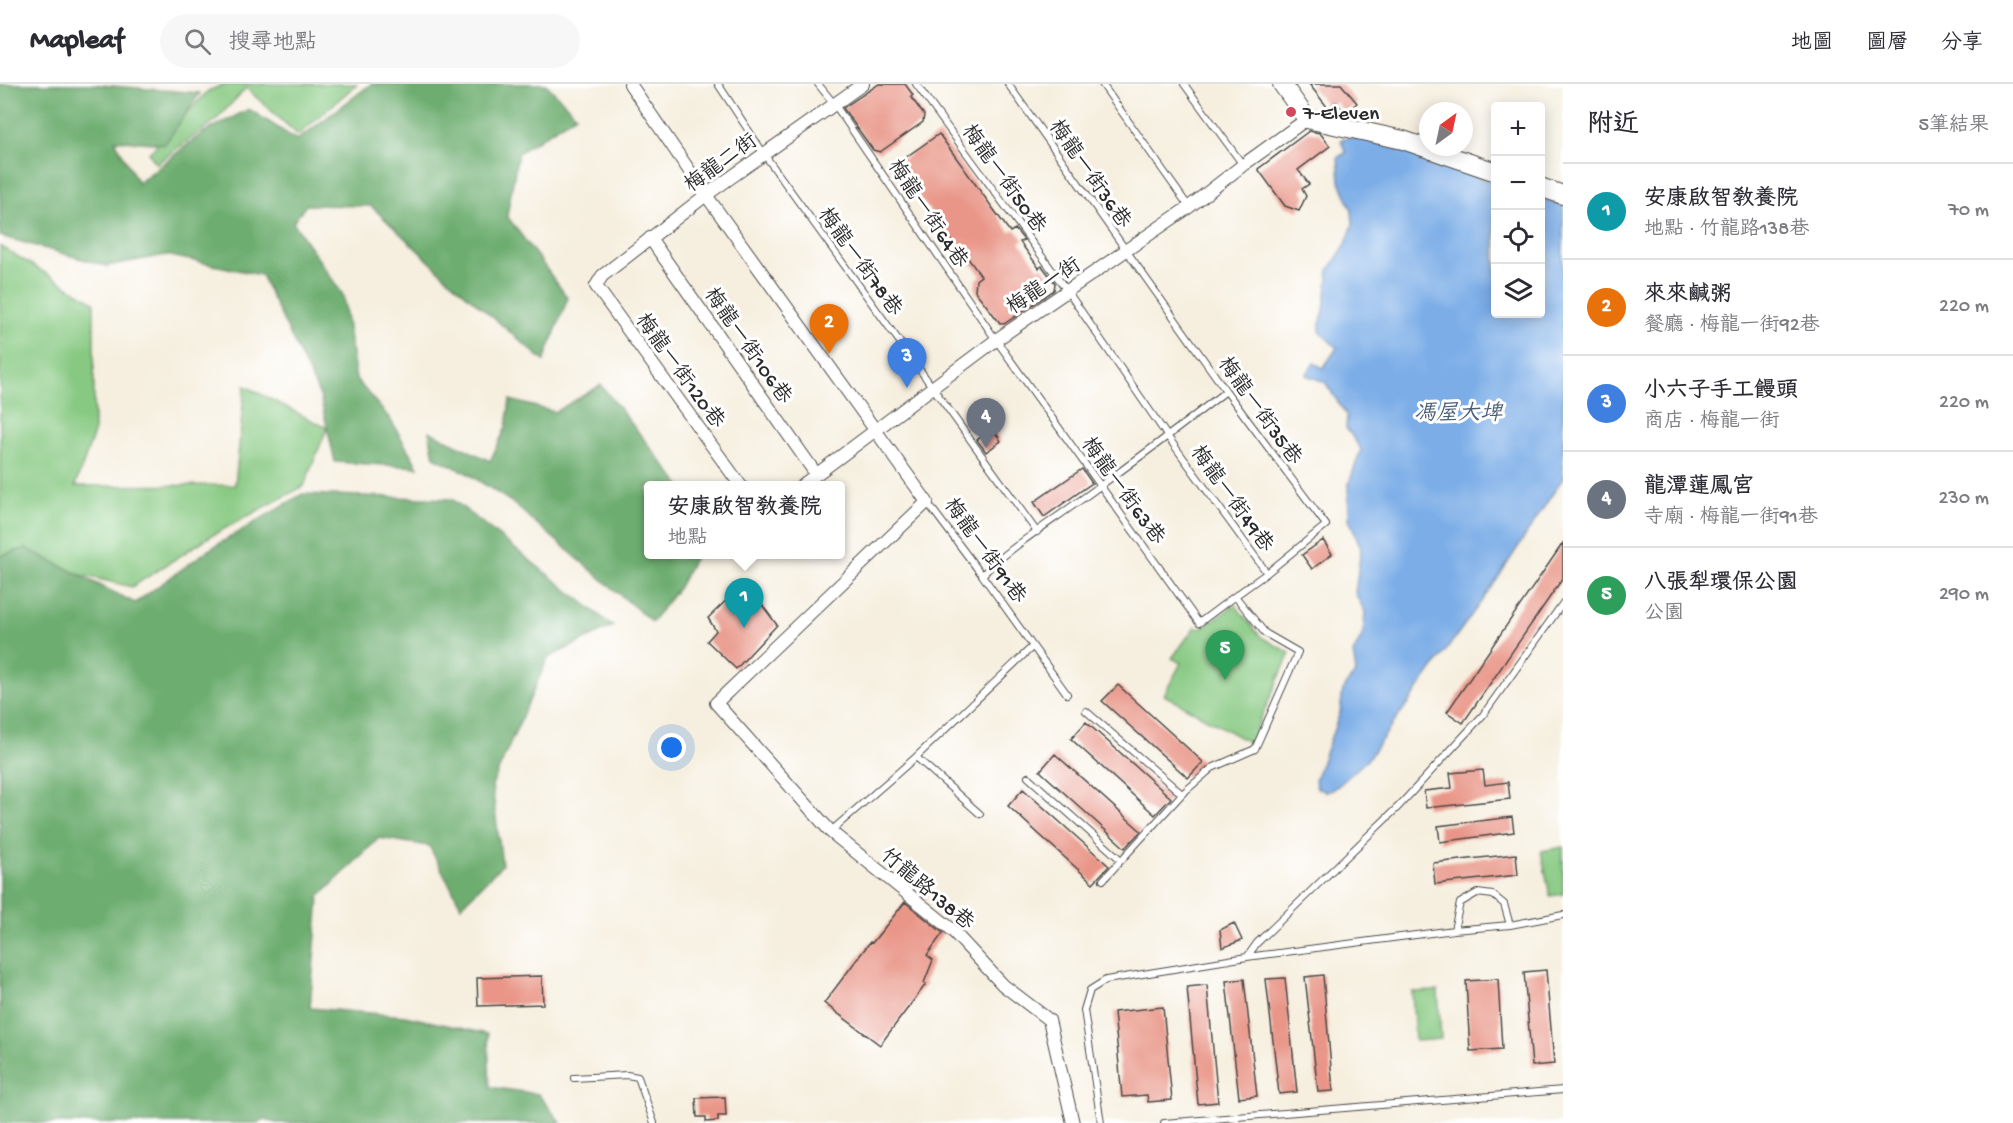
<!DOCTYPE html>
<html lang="zh-TW">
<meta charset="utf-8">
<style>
:root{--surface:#fff;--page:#f7f7f7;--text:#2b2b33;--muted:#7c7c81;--line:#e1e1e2;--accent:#7c3aed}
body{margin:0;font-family:"Gochi Hand","LXGW WenKai TC",sans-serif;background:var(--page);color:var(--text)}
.controls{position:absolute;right:18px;top:18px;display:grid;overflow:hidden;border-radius:6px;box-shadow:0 3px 15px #0003}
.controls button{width:54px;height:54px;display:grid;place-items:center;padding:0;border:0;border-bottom:2px solid var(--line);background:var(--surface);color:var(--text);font:30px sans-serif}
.compass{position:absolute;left:1419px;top:18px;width:54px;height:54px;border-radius:50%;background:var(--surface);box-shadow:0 3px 15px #0003;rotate:33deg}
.you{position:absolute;left:672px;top:664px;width:21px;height:21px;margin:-15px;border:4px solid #fff;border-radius:50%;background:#1a73e8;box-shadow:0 0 0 9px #1a73e833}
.badge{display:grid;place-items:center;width:39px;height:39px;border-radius:50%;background:var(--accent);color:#fff;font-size:20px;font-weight:700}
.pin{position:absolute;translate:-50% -50px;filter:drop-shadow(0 2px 3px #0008)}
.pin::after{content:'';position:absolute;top:32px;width:21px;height:18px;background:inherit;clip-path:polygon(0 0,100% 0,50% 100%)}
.popup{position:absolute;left:644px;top:397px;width:201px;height:78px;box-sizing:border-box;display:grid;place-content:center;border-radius:6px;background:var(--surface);filter:drop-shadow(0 2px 4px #0005);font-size:20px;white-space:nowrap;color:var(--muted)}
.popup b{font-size:22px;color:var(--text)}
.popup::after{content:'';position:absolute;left:50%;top:100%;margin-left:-12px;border:12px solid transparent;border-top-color:var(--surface)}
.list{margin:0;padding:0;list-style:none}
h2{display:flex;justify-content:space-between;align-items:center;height:78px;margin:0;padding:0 24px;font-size:26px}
h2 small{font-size:20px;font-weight:400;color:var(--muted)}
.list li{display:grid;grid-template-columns:39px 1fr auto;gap:18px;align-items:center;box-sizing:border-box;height:96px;padding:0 24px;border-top:2px solid var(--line)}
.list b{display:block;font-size:22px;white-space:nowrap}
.list p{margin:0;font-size:20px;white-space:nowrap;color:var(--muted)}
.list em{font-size:20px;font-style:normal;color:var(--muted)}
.icon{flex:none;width:33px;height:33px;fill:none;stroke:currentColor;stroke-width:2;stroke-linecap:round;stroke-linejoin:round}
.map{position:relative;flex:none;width:1563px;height:1039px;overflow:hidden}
header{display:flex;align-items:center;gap:36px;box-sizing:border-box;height:84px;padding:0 30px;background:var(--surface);border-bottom:2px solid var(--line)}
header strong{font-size:28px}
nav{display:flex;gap:33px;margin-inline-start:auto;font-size:21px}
.search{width:420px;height:54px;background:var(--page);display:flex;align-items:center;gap:15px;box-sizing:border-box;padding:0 21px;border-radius:33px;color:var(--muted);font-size:22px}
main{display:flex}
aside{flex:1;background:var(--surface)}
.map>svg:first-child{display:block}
</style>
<header>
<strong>Mapleaf</strong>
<div class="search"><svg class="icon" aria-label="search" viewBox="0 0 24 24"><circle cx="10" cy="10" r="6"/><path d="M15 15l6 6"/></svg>搜尋地點</div>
<nav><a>地圖</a><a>圖層</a><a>分享</a></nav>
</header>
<main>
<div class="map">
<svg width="1563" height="1039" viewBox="0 0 1563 1039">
<rect width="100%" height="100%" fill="#fff"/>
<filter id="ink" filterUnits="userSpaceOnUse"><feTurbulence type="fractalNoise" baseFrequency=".0167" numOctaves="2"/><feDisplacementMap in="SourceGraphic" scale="12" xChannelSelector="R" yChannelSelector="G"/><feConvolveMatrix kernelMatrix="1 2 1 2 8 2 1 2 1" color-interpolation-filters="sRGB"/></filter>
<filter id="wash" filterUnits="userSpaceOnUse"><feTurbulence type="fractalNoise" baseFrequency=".008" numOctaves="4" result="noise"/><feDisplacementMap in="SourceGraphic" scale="24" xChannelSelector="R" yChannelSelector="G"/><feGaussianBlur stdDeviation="1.35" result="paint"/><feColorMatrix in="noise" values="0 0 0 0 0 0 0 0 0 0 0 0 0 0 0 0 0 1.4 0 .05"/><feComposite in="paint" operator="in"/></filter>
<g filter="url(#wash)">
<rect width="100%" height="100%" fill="#f6efdf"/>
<path fill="#87c982" stroke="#597a56" stroke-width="1.5" d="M225,0H357L298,51L246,4L216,36L156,80L149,69L208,7Z
M0,162L94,218V349L75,402L235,401L245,302L327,344L304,402L209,453L132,503L0,472Z
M1235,521L1261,553L1290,569L1250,659L1164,611L1181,579L1172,574L1195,543L1200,545Z
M1563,763V810L1550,812L1541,767Z
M1438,907L1441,955L1415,957L1412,908Z"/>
<path fill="#6dad70" stroke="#4c6c4e" stroke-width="1.5" d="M0,0H87L200,9L165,60L115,56L138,99L204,48L249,25L297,56L371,0H546L576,31L518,69L507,132L568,214L544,277L448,195L371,122L306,121L293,138L343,211L356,295L390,335L418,383L335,378L320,312L261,191L166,171L107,182L0,152Z
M601,301L680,401L648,402V470L696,471L679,503L652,538L510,417L467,389L434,373L429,347L490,377L506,343L510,316L555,328Z
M302,410L452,415L613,542L548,574L492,701L502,781L461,822L429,762L379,754L319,813L310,924L405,932L488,950L490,1003L538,1010L561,1039H276L265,1035L257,1039H0V472L26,464L135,519L207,467Z"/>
<path fill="#7bade7" stroke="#536c89" stroke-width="1.5" d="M1363,53L1495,99L1496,230H1540L1541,114L1563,122V394L1496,497L1367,676L1338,702L1327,708L1317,704L1315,696L1340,629L1343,605L1356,588L1353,569L1363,550L1365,528L1355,509L1361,464L1349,435L1348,402L1361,365L1346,344L1347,332L1325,298L1306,291L1314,279L1323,284L1337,264L1320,248V240L1324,226L1329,186L1346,160L1353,140L1352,127L1340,97L1338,73L1346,69L1341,57L1343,54Z"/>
<g id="blocks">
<path fill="#e99688" d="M879,0H905L913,11L911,13L924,31L923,38L880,68L873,66L843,24Z
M1309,0H1341L1357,19L1345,29L1336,18L1328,24Z
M1309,47L1320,49L1330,62L1298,86L1309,100L1302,105L1306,112L1299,127L1285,122L1258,85Z
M939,50L1010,148L1015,145L1024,156L1020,158L1039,184L1042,182L1055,199L1054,206L1004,240L1000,239L975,207L976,196L981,192L967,173L964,175L896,80Z
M993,345L1001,357L986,368L977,356Z
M1082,385L1092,399L1044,433L1034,418Z
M1323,456L1332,470L1312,485L1302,471Z
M1563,459V494L1463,639L1447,628Z
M748,502L777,541L736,585L707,557L716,547L708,534L738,505L743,506Z
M1118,601L1203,678L1188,694L1102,617Z
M1086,638L1171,714L1155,731L1071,655Z
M1055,670L1141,747L1125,764L1040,687Z
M1483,686L1485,701L1508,698L1510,715L1426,724L1424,707L1452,704L1450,689Z
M1023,705L1109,782L1093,799L1008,722Z
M1512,733L1514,748L1440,758L1438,742Z
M1516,770L1518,791L1435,800L1433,779Z
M905,818L943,849L927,871L933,876L924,899L926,900L880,961L824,919L870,858L872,859Z
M1234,839L1242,856L1222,864L1220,846Z
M1546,886L1554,980L1532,982L1524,888Z
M1323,891L1333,1007L1318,1008L1305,893Z
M542,892L543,920L478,922L477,894Z
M1285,894L1297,1008L1279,1010L1266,895Z
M1244,895L1257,1012L1239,1014L1226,897Z
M1498,895L1502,965L1470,967L1466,897Z
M1207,901L1218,1018L1198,1020L1187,903Z
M1163,923L1172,1016L1148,1018L1147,1011L1122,1013L1114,928Z
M725,1013L726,1032H718V1037L706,1038V1033H697L696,1014Z"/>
</g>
</g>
<g filter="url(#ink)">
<use href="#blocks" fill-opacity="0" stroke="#494846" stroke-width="1.5"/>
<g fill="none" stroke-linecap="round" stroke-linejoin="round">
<defs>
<path id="lane" d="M718,0L764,70L1037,448
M818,0L835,21L996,256L1199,539L1235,512
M916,0L1068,208L1168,353L1267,489L1235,512L1265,549L1298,568L1255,665L1212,684L1182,710L1103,796
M1008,0L1226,307L1326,441L1267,489
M1102,0L1189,123
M1184,0L1243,81
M927,418L982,491L1067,610
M982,491C1012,462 1048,440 1082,415C1131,380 1179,344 1226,307
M1086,627L1182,710
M916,673L980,730
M1028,693L1121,776
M831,747L916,673L1032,563
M1454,846L1460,819L1477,809L1493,811L1504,820L1510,841
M1247,873L1454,846L1510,841L1563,831
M574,994L627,991L638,993L654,1039
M1101,1039L1084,926L1090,906L1106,896L1247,873L1257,859L1399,722L1483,631L1563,519
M1164,1039L1563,1006"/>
<path id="street" d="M630,0L706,111L927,418L716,619L831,748L950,844L1003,901L1049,936L1073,1039
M650,154L816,390
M741,402L596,202L602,192L706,111L863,0
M801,402L996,256L1189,123L1243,81L1307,35"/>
<path id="secondary" d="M1282,0L1307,35L1403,56L1496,88
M1540,103L1563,111"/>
</defs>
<use href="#lane" stroke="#494846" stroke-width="8"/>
<use href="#street" stroke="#494846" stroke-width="14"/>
<use href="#secondary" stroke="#494846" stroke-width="20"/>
<use href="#lane" stroke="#fff" stroke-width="6"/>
<use href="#street" stroke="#fff" stroke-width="12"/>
<use href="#secondary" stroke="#fff" stroke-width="18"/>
</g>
</g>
<circle fill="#d1495b" stroke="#fff" stroke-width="2" cx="1291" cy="28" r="6"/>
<g text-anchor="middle" stroke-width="6" stroke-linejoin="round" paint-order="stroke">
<g font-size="21" fill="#2b2b2b" stroke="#fff" text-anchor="start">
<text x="1303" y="35">7-Eleven</text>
</g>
<g font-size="21" fill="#2b2b2b" stroke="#fff">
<text transform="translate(720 78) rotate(-36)" y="7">梅龍二街</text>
<text transform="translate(1091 89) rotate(55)" y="7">梅龍一街36巷</text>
<text transform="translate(1005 94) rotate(54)" y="7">梅龍一街50巷</text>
<text transform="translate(929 129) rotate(56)" y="7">梅龍一街64巷</text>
<text transform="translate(861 177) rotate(54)" y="7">梅龍一街78巷</text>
<text transform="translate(1043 201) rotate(-34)" y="7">梅龍一街</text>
<text transform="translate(749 261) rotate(55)" y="7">梅龍一街106巷</text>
<text transform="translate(681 286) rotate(54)" y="7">梅龍一街120巷</text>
<text transform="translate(1261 326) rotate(54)" y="7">梅龍一街35巷</text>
<text transform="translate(1124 406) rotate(54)" y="7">梅龍一街63巷</text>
<text transform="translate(1233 414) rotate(54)" y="7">梅龍一街49巷</text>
<text transform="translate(986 466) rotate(54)" y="7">梅龍一街91巷</text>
<text transform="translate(928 804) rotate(40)" y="7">竹龍路138巷</text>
</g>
<g font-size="22" font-style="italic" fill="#4b5f76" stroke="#fff">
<text x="1458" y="335">馮屋大埤</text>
</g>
</g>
</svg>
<div class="controls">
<button>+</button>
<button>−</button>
<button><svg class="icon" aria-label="locate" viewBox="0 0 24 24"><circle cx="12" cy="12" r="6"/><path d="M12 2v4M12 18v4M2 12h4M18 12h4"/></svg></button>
<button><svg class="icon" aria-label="layers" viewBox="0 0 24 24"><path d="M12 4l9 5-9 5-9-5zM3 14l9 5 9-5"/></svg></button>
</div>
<svg class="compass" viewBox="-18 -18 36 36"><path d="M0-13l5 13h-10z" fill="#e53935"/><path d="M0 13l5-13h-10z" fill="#7c7c81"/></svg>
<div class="you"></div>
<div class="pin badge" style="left:744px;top:544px;background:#0f9aa8">1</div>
<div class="popup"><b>安康啟智教養院</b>地點</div>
<div class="pin badge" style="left:829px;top:270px;background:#e8710a">2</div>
<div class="pin badge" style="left:907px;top:304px;background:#3f7fe0">3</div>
<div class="pin badge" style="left:986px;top:364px;background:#6b7280">4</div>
<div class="pin badge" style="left:1225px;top:596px;background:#2e9e5b">5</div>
</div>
<aside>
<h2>附近<small>5筆結果</small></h2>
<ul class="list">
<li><span class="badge" style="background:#0f9aa8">1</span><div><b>安康啟智教養院</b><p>地點 · 竹龍路138巷</p></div><em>70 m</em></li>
<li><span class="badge" style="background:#e8710a">2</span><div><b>來來鹹粥</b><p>餐廳 · 梅龍一街92巷</p></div><em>220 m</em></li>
<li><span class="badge" style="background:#3f7fe0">3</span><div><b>小六子手工饅頭</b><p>商店 · 梅龍一街</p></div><em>220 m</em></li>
<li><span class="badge" style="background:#6b7280">4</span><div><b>龍潭蓮鳳宮</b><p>寺廟 · 梅龍一街91巷</p></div><em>230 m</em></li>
<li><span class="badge" style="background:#2e9e5b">5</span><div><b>八張犁環保公園</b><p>公園</p></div><em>290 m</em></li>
</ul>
</aside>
</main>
